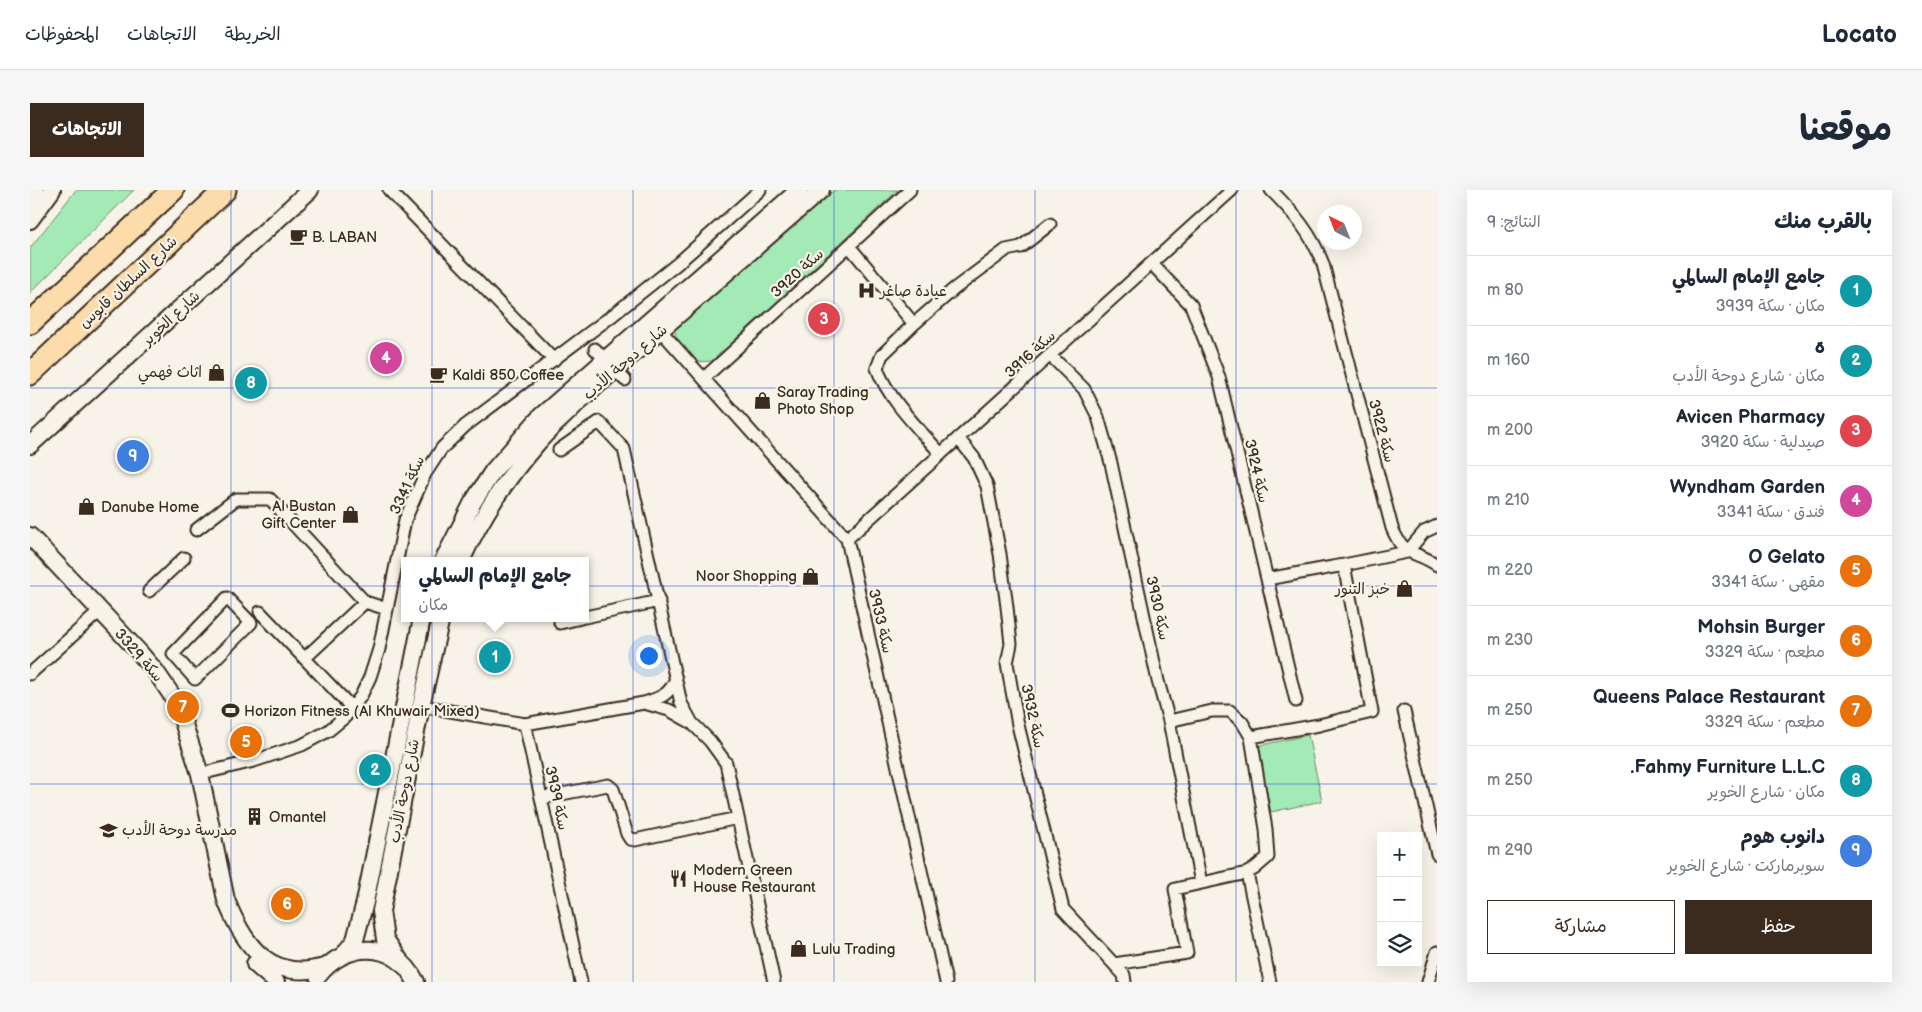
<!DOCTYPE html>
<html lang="ar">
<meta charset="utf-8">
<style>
:root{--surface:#fff;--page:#f6f6f7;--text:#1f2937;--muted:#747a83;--line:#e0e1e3;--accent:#3b2a1e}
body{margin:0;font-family:"Balsamiq Sans","Playpen Sans Arabic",sans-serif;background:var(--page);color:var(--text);direction:rtl}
.controls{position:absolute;right:15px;bottom:15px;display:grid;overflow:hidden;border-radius:0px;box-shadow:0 5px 20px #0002}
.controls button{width:45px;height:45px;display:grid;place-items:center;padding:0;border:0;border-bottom:1px solid var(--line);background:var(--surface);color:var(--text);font:25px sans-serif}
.compass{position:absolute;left:1287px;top:15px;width:45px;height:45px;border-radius:50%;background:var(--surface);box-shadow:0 5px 20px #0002;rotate:317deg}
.you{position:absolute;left:618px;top:465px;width:18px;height:18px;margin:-12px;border:4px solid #fff;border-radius:50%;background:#1a73e8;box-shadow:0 0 0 8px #1a73e833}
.badge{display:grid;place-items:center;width:32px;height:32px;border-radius:50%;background:var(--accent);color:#fff;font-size:16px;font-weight:700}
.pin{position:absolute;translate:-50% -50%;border:2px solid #fff;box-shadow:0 1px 5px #0006}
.popup{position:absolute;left:371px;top:367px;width:188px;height:65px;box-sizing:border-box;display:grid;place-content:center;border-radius:0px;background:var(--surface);filter:drop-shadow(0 1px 4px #0005);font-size:16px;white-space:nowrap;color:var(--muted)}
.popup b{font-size:19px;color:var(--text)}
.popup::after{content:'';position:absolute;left:50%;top:100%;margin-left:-10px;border:10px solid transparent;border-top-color:var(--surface)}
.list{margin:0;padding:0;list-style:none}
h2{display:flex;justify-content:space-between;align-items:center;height:65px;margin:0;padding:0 20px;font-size:21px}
h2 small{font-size:16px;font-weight:400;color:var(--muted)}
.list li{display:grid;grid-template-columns:32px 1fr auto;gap:15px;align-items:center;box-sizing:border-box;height:70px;padding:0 20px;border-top:1px solid var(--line)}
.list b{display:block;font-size:19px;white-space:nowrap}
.list p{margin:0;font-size:16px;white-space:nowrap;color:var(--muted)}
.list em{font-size:16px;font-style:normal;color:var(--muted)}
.actions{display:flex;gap:10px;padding:15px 20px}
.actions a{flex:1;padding:11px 0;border:1px solid var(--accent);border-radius:0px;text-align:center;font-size:18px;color:var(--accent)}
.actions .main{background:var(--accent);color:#fff}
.icon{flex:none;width:28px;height:28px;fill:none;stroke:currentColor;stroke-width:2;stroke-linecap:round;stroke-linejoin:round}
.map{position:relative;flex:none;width:1407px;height:792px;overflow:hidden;direction:ltr;border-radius:0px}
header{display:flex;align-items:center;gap:30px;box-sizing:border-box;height:70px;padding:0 25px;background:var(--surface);border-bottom:1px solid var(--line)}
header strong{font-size:24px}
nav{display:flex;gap:28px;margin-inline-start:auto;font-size:18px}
.intro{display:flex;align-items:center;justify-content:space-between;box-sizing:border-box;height:120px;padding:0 30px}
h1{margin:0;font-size:35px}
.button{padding:12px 22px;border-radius:0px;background:var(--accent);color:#fff;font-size:18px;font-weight:700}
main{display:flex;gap:30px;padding:0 30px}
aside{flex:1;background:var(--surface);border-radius:0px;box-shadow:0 5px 20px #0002}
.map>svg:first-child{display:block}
</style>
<header>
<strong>Locato</strong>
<nav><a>الخريطة</a><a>الاتجاهات</a><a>المحفوظات</a></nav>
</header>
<div class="intro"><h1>موقعنا</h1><a class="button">الاتجاهات</a></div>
<main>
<aside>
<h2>بالقرب منك<small>النتائج: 9</small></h2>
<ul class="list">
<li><span class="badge" style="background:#0f9aa8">1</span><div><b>جامع الإمام السالمي</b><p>مكان · سكة 3939</p></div><em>80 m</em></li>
<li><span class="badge" style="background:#0f9aa8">2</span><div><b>ه</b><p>مكان · شارع دوحة الأدب</p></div><em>160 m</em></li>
<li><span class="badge" style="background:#e0444e">3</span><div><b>Avicen Pharmacy</b><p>صيدلية · سكة 3920</p></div><em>200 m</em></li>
<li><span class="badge" style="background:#d1479c">4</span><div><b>Wyndham Garden</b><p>فندق · سكة 3341</p></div><em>210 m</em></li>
<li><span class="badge" style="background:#e8710a">5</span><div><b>O Gelato</b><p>مقهى · سكة 3341</p></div><em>220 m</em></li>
<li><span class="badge" style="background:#e8710a">6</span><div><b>Mohsin Burger</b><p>مطعم · سكة 3329</p></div><em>230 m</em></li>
<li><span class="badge" style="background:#e8710a">7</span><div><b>Queens Palace Restaurant</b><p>مطعم · سكة 3329</p></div><em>250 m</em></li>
<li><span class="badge" style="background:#0f9aa8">8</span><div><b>Fahmy Furniture L.L.C.</b><p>مكان · شارع الخوير</p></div><em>250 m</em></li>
<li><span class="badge" style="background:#3f7fe0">9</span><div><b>دانوب هوم</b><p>سوبرماركت · شارع الخوير</p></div><em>290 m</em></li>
</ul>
<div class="actions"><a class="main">حفظ</a><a>مشاركة</a></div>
</aside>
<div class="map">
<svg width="1407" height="792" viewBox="0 0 1407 792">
<rect width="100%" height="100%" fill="#f7f3e8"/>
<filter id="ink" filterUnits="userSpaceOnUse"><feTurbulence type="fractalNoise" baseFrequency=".02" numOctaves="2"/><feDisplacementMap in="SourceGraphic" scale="10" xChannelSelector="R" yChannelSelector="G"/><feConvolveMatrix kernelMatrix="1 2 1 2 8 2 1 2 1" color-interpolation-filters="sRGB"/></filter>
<g filter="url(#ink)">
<path fill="#a4eab7" stroke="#708a6a" d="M46,0H104L0,103V58Z
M804,0H868L682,171L668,172C658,163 644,153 645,138Z
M1278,545L1292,611L1241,622L1227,556Z"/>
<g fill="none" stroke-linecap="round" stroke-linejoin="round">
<defs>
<path id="street" d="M359,0L524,170
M1241,0C1264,23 1282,44 1293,74L1362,338C1375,369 1384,359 1407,375
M819,56L884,134L852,165L847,178C858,209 889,239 911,264
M1122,74L1161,115L1189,187L1266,511
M884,134L924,99L976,60L991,57L1020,34
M631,141L817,349L916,792
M565,159L595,190
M1021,166L1054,199L1068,227L1081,273L1128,491L1139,531L1171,693
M674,188L880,0
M928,248L944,268L957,296L970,364L977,417L981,454L977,473L988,535L1033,719L1094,785L1095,792
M529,260L569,232L594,259L651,513L662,533
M166,340L206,309H240L335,412L357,419
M817,349L1202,0
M1377,362L1394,342L1407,336
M1237,389L1314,375L1377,362
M119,401L154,368
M197,408L221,433L165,489L143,464Z
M230,422L322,518
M555,427L629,411
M530,433L551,428
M275,468L335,412
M0,484L70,421
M614,513C630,508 640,505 646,488
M391,516L495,534L614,513L639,520L662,533L680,551L696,573L744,792
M1374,521L1407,664
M1139,531L1182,521H1200L1212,532L1221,547L1289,535L1342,522L1314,375
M495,534L551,792
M170,584L224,571L272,555L298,541L315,527L331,506L340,487L349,459L375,330L395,284L412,258L435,236L583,125L647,74L730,0
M511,608L578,595L583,599L597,644L600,649L605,650L708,628
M1217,683L1240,792
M1084,774L1157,763L1145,699L1217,683L1224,679L1238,667L1236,639L1221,547
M1398,792L1407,762"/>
<path id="secondary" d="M0,7L5,0
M0,30L22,0
M0,255L280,0
M0,346L109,462L126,482L147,513L170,584L196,710C214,756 240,792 295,777
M413,371L443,312L463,281L511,226L769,0
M431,371C451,327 477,287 509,251C520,238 535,226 547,213L791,0
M315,763L325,750L335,712L392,428
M370,771L355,749L351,721L391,516L411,428
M225,774L246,792
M288,786C315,751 365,749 386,792"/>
<path id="highway" d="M0,133L143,0
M0,184L195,0"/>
</defs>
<use href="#street" stroke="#3b2a1e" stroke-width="15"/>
<use href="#secondary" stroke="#3b2a1e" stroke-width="20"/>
<use href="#highway" stroke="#3b2a1e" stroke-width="25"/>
<use href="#street" stroke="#f7f3e8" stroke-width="11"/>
<use href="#secondary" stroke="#f7f3e8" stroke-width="16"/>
<use href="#highway" stroke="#fddcac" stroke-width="21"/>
</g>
</g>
<path fill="none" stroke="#1d4ed8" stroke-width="1" stroke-opacity="0.55" d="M201,0V792M402,0V792M603,0V792M804,0V792M1005,0V792M1206,0V792M0,198H1407M0,396H1407M0,594H1407"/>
<defs>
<symbol id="cafe-bare" viewBox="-9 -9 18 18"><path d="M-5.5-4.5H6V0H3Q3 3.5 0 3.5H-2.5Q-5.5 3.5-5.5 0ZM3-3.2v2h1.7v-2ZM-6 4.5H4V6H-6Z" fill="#3b2a1e" stroke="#f7f3e8" stroke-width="2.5" paint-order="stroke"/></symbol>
<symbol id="hospital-bare" viewBox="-9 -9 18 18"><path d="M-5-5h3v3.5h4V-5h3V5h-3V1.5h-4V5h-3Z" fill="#3b2a1e" stroke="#f7f3e8" stroke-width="2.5" paint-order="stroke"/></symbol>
<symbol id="shop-bare" viewBox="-9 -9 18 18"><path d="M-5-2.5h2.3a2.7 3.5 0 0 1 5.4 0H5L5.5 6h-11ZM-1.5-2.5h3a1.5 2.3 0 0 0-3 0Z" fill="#3b2a1e" stroke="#f7f3e8" stroke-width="2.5" paint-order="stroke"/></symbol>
<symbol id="stadium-bare" viewBox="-9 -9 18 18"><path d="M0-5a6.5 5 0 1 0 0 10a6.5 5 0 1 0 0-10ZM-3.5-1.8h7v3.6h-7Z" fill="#3b2a1e" stroke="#f7f3e8" stroke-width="2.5" paint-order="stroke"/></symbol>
<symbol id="building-bare" viewBox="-9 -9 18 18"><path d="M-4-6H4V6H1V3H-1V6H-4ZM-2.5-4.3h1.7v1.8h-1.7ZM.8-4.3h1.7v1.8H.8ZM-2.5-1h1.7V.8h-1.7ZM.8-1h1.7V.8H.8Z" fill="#3b2a1e" stroke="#f7f3e8" stroke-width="2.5" paint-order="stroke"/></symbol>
<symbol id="school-bare" viewBox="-9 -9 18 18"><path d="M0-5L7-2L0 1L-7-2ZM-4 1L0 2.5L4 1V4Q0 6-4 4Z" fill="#3b2a1e" stroke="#f7f3e8" stroke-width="2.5" paint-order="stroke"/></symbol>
<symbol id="restaurant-bare" viewBox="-9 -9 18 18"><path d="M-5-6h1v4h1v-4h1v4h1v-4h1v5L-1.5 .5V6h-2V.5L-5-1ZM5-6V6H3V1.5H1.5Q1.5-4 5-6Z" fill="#3b2a1e" stroke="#f7f3e8" stroke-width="2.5" paint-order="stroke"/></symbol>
</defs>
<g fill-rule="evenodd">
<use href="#cafe-bare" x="256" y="34" width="25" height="25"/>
<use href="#hospital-bare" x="824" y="88" width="25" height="25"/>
<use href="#shop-bare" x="174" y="170" width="25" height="25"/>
<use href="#cafe-bare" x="396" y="172" width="25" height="25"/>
<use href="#shop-bare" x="720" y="198" width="25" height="25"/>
<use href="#shop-bare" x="44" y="304" width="25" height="25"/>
<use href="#shop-bare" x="308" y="312" width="25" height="25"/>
<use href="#shop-bare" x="768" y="374" width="25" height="25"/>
<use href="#shop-bare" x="1362" y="386" width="25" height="25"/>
<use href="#stadium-bare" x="188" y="508" width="25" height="25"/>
<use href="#building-bare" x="212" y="614" width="25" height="25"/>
<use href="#school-bare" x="66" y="628" width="25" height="25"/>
<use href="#restaurant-bare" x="636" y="676" width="25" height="25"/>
<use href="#shop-bare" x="756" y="746" width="25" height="25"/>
</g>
<g text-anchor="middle" stroke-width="4.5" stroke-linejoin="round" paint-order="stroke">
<g font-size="15" fill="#3b2a1e" stroke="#f7f3e8" text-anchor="start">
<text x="282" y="52">B. LABAN</text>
<text x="850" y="106">عيادة صاغر</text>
<text x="172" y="187" text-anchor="end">اثاث فهمي</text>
<text x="422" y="190">Kaldi 850 Coffee</text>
<text x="747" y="207">Saray Trading<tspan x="747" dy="17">Photo Shop</tspan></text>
<text x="306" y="321" text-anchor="end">Al Bustan<tspan x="306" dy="17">Gift Center</tspan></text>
<text x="71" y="322">Danube Home</text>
<text x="767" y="391" text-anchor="end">Noor Shopping</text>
<text x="1360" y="404" text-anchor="end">خبز التنور</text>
<text x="214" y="526">Horizon Fitness (Al Khuwair Mixed)</text>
<text x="239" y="632">Omantel</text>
<text x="92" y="645">مدرسة دوحة الأدب</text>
<text x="663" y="685">Modern Green<tspan x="663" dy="17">House Restaurant</tspan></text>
<text x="782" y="764">Lulu Trading</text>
</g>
<g font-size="15" fill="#3b2a1e" stroke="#f7f3e8">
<text transform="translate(767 83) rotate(-42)" y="5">سكة 3920</text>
<text transform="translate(98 92) rotate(-43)" y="5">شارع السلطان قابوس</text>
<text transform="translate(141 128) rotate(-43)" y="5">شارع الخوير</text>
<text transform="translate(1000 164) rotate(-42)" y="5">سكة 3916</text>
<text transform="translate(595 172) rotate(-41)" y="5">شارع دوحة الأدب</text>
<text transform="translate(1352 241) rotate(75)" y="5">سكة 3922</text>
<text transform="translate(1227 281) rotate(77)" y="5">سكة 3924</text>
<text transform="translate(377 295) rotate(-65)" y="5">سكة 3341</text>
<text transform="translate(1128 418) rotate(78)" y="5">سكة 3930</text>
<text transform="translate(851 431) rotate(77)" y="5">سكة 3933</text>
<text transform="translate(109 465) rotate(49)" y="5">سكة 3329</text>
<text transform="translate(1003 526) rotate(78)" y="5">سكة 3932</text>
<text transform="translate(374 601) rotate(-79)" y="5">شارع دوحة الأدب</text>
<text transform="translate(527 608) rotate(78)" y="5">سكة 3939</text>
</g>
</g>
</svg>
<div class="controls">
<button>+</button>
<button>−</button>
<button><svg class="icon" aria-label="layers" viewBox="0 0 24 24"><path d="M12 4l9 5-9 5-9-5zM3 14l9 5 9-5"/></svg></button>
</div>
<svg class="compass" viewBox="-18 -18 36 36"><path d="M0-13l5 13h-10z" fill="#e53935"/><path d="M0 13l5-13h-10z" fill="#747a83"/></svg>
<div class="you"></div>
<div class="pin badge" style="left:465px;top:467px;background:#0f9aa8">1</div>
<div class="popup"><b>جامع الإمام السالمي</b>مكان</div>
<div class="pin badge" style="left:345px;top:580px;background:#0f9aa8">2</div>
<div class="pin badge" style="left:794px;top:129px;background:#e0444e">3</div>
<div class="pin badge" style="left:356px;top:168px;background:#d1479c">4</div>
<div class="pin badge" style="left:216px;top:552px;background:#e8710a">5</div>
<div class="pin badge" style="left:257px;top:714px;background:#e8710a">6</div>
<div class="pin badge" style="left:153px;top:517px;background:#e8710a">7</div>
<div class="pin badge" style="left:221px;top:193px;background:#0f9aa8">8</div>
<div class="pin badge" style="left:103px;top:266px;background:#3f7fe0">9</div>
</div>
</main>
